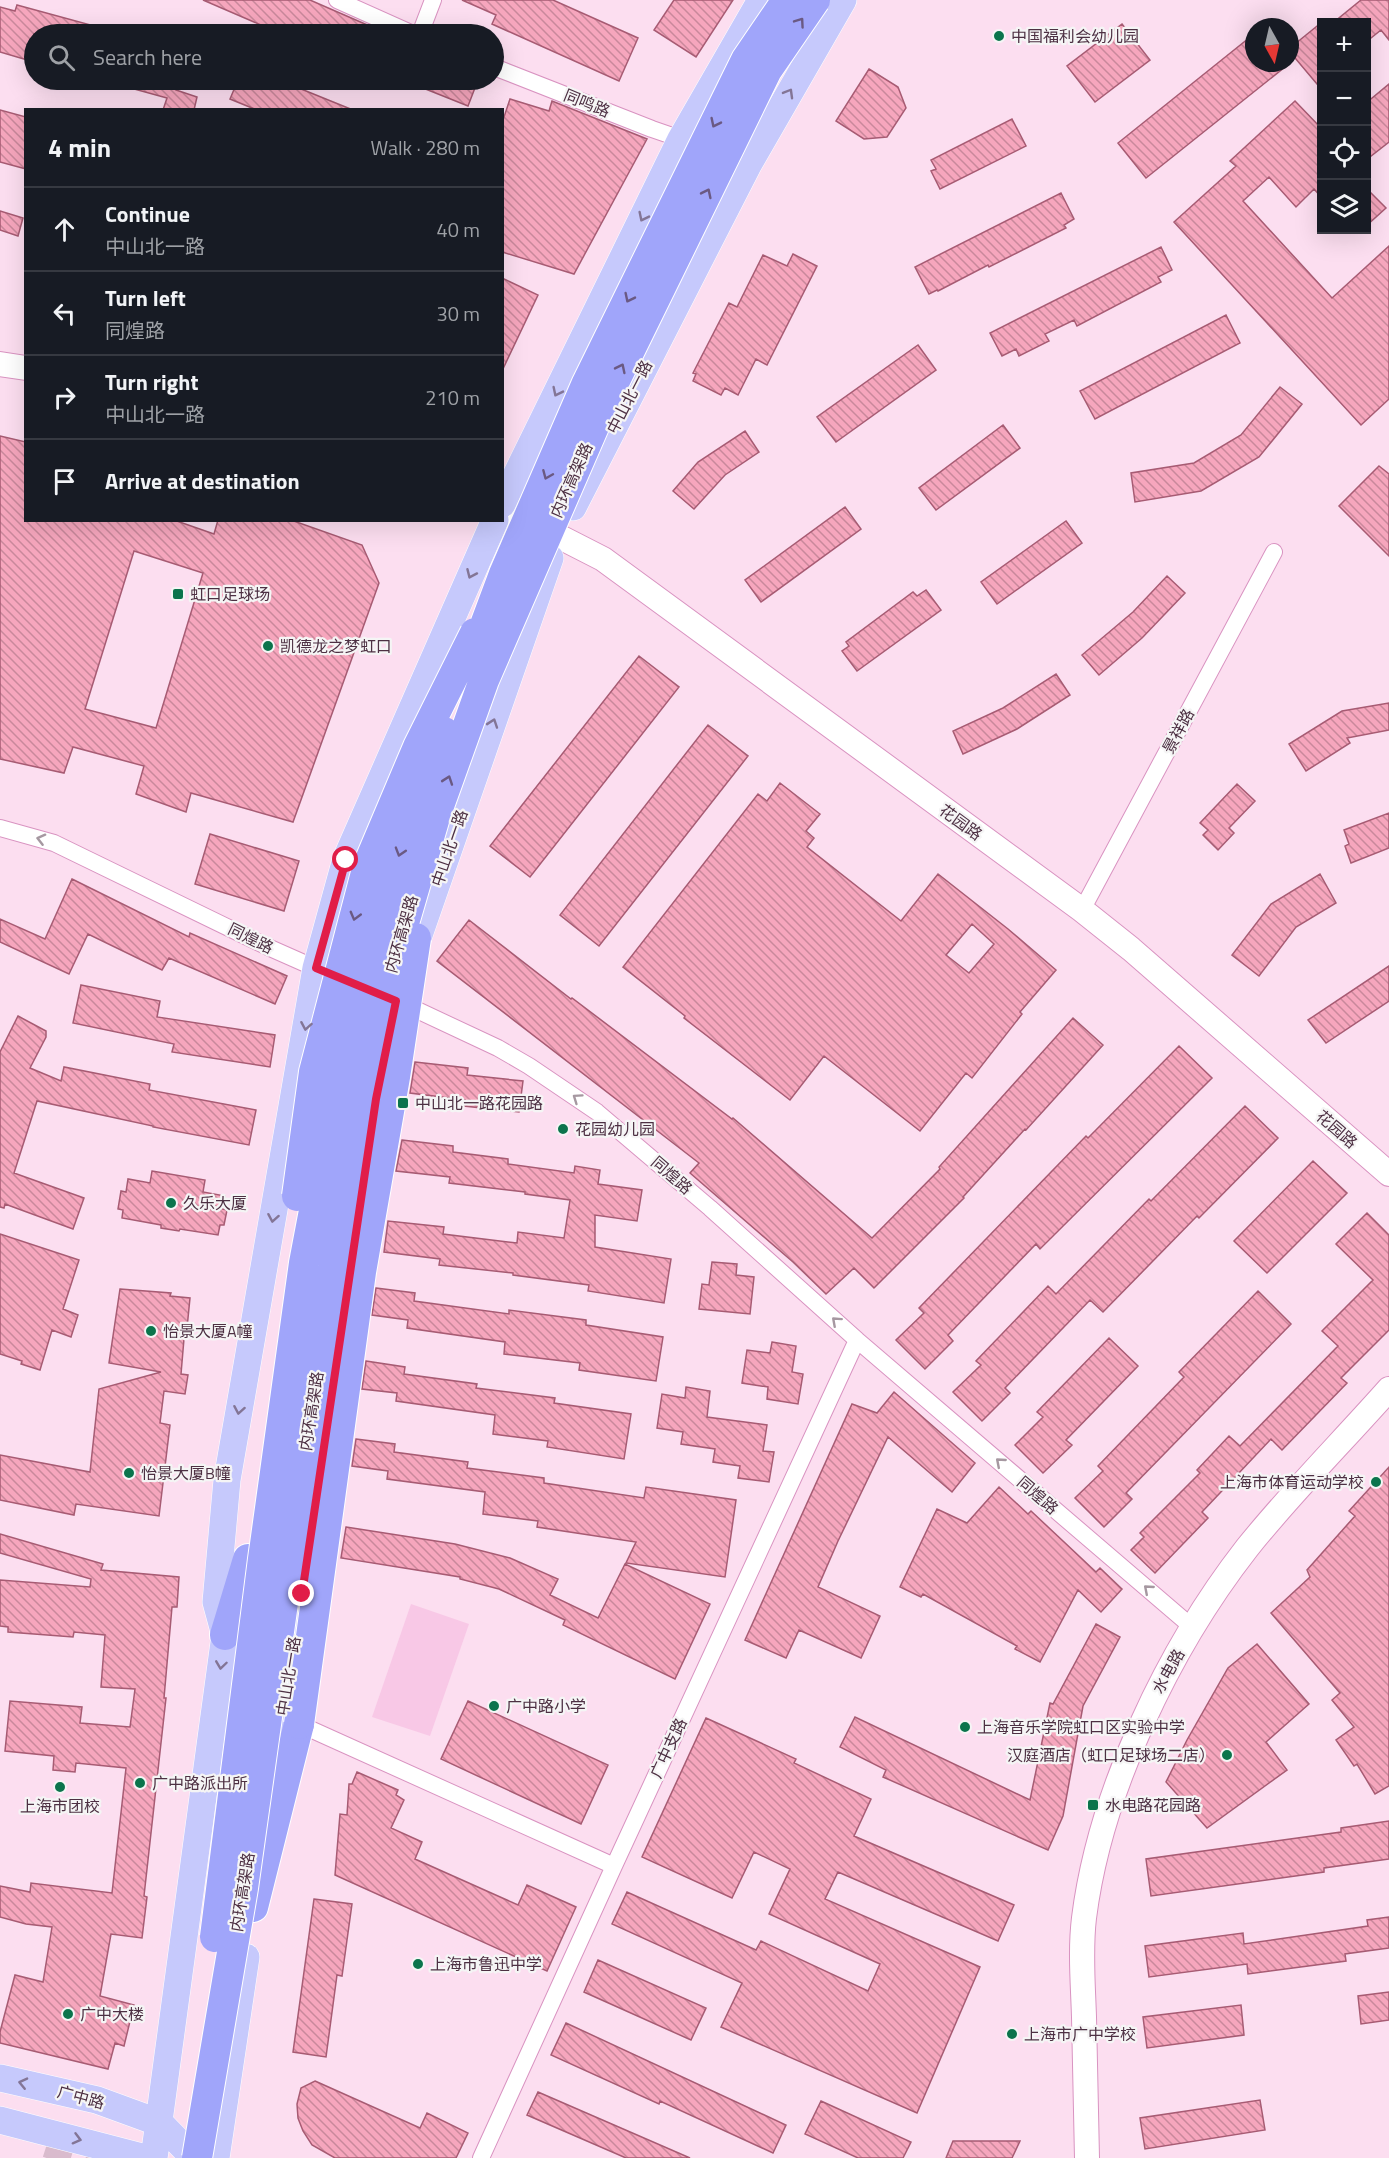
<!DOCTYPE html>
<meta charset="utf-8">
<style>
:root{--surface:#171b24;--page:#20242c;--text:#f1f3f6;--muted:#9ea1a6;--line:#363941}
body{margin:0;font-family:"Titillium Web","Noto Sans SC",sans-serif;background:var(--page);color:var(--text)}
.controls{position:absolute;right:18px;top:18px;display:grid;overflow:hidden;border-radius:0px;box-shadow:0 6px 24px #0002}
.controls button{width:54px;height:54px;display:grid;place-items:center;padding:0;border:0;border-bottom:2px solid var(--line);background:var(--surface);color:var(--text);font:30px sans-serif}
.compass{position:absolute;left:1245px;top:18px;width:54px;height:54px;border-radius:50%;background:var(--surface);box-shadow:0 6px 24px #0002;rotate:172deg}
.stop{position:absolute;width:18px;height:18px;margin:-14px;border:4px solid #e11d48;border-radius:50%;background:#fff}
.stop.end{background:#e11d48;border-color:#fff;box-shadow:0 2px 6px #0008}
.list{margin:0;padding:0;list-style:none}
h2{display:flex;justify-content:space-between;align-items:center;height:78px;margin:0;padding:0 24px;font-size:26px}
h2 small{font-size:20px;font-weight:400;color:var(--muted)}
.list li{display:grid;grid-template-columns:39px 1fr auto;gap:18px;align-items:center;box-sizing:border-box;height:84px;padding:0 24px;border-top:2px solid var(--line)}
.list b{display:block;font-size:22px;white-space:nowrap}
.list p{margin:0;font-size:20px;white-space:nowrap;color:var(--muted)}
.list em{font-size:20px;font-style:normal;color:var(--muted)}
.icon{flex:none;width:33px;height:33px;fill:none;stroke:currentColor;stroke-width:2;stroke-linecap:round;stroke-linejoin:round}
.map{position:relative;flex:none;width:1389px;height:2158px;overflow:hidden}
.search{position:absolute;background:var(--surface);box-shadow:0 6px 24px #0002;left:24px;top:24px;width:480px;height:66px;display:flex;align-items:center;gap:15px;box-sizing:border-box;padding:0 21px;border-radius:33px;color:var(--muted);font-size:22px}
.panel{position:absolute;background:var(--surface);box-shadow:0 6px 24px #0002;left:24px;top:108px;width:480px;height:414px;border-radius:0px}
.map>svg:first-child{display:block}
</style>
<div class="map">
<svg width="1389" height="2158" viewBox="0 0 1389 2158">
<defs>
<pattern id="building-back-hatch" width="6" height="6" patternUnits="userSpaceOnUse" patternTransform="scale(1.5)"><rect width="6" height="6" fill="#f6a6bd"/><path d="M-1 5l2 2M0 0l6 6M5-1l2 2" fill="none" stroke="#c9889b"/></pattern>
</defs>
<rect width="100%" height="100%" fill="#fcdef0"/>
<path fill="#f8c8e6" d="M411,1604L469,1624L430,1736L372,1717Z"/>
<path fill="url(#building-back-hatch)" stroke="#a75b73" stroke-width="1.5" fill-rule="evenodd" d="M203,0H310L388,34H282Z
M462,0H553L638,38L619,81L492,24L496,15Z
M674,0H733L696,57L654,30Z
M1361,0H1389V40L1381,30L1366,42V22H1334Z
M17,5L109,30V34H34V62L0,52V7L15,11Z
M1322,22V90L1290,52V48Z
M1122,24L1150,60L1095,102L1067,66Z
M1254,34V63H1290L1146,178L1118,143Z
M869,69L898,87L906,108L887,137L864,139L836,121Z
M117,80H179L176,90L197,97L194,110H163L167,98L116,84Z
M238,80H279L353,110H257L230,99Z
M403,80H478L468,106Z
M1389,84V142L1366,160V103Z
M510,99L549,111L552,101L647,139L574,274L502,252V123Z
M1295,101L1322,129V198L1314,189L1296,207L1269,177L1243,201L1332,298L1389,246V399L1361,425L1174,222L1236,166L1230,161Z
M0,110L26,117V169L0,162Z
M1012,119L1026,146L940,189L931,171L936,169L931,160Z
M1366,188L1386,208L1366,226Z
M1061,193L1074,219L1064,225L1066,228L989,267L988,265L938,291L937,290L929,294L915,267Z
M0,211L23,218L18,236L0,230Z
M1161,247L1172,270L1158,277L1161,282L1077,326L1074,320L1045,334L1049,341L1019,356L1016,349L1002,356L990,333Z
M793,254L817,266L767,365L756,359L738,395L725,388L721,395L693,381L696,374L693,373L729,303L737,307L763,255L787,266Z
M502,278L538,295L502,371Z
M1226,315L1240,343L1095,419L1080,391Z
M918,345L936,370L836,442L817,417Z
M1280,387L1302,404L1259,457L1201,491L1135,502L1131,473L1194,463L1241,435Z
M1003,425L1020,448L936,510L919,488Z
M745,431L759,452L725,475L694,509L673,491L698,462Z
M0,436L26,442V520H174L214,534L218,520H291L362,545L379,583L293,822L191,793L186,812L136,794L144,766L73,747L64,773L0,759ZM134,551L203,573L156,728L85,709Z
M1379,466L1389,474V556L1339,506Z
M845,507L861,529L761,602L745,580Z
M1066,521L1082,543L997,604L981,582Z
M1167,576L1185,593L1142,638L1099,675L1082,655L1133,612Z
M926,590L941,610L857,671L842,651L849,646L846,642L913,592L917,596Z
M639,656L679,687L530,877L490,846Z
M1056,674L1070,695L1017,729L963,754L953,731L1003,708Z
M1389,703V730L1347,738L1350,743L1306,771L1289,744L1342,711Z
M708,725L748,756L599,946L560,915Z
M780,783L820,814L806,831L814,838L807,847L901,921L938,874L1008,929L1056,970L1020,1012L1022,1014L972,1078L966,1073L920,1131L824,1056L790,1100L684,1018L685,1016L623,967L758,794L767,801ZM972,924L994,944L969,973L946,955Z
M1237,784L1255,801L1229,828L1234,833L1218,850L1203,835L1208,830L1200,823Z
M1389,813V848L1351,863L1345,846L1349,844L1344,830Z
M210,834L299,861L284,911L195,884Z
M1320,874L1336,903L1296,927L1259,976L1232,955L1271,904Z
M72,879L189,937L190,933L287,976L275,1004L169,958L162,970L88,934L69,974L0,942V919L45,939Z
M469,920L571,999L572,998L732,1119L733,1118L872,1238L940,1169L939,1167L1073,1018L1103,1045L1026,1130L1025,1129L963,1197L964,1198L874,1288L854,1268L826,1294L793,1262L690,1173L699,1163L437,961Z
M1389,966V1001L1326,1043L1308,1020Z
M81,985L160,1001L157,1017L275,1035L270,1067L172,1052L174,1044L73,1023Z
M18,1016L46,1031V1037L30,1068L61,1081L64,1067L150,1084L149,1090L256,1110L249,1145L153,1127V1126L37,1101L14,1173L84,1198L73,1229L5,1204L4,1208L0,1207V1052Z
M1179,1046L1212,1078L1040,1249L1036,1244L948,1335L953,1341L925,1369L896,1340L924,1313L919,1308L1086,1136L1088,1138Z
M415,1062L468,1068L467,1075L523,1081L519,1112L464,1106L465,1100L410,1093Z
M1245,1106L1278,1138L1199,1218L1197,1216L1103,1312L1090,1300L1005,1388L1010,1393L982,1421L953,1392L981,1365L976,1361L1048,1286L1056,1294L1149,1199L1151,1201Z
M402,1140L453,1146V1152L508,1159V1164L574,1173L575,1166L600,1170L598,1184L642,1190L637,1221L595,1215V1247L671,1259L664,1303L588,1291L589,1285L513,1275V1273L439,1265L440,1259L384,1252L388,1221L444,1227L443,1234L517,1243L518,1232L564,1238L570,1200L525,1194V1192L449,1183L450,1177L396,1171Z
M1313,1161L1347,1193L1267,1273L1234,1241Z
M152,1171L205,1180L203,1192L225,1196L222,1209L227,1210L224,1225H220L218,1235L180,1229L179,1231L161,1228V1225L122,1218L123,1210L118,1209L121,1191L126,1192L128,1179L150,1183Z
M1367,1213L1389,1235V1330L1341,1378L1347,1383L1282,1450L1271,1439L1202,1512L1208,1518L1155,1573L1131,1550L1144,1537L1140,1533L1200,1473L1197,1470L1229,1436L1240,1446L1338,1346L1322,1331L1373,1280L1336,1244Z
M0,1234L79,1260L63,1309L78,1315L71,1337L52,1330L40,1370L21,1364L22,1361L0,1354Z
M712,1262L737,1264L736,1275L754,1277L750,1314L699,1309L702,1284L709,1285Z
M376,1288L415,1293L414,1301L509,1314V1310L586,1320V1325L663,1337L656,1381L579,1370L580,1363L504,1354L505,1342L407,1328L408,1320L372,1315Z
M120,1289L171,1293L170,1296L190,1298L187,1328L185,1327L181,1374L188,1375L185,1394L164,1391L160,1423L170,1425L159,1516L76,1504L74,1515L0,1500V1455L90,1472L99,1389L161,1372L109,1363Z
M1258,1291L1291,1324L1126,1493L1132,1499L1104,1527L1075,1498L1103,1471L1098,1466L1184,1377L1179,1372Z
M1109,1338L1138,1366L1066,1440L1072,1445L1043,1473L1015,1445L1043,1417L1037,1412Z
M772,1342L796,1346L792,1372L803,1374L798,1404L767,1399L768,1387L742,1383L747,1350L770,1353Z
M366,1361L405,1367L404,1374L477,1384L476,1388L555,1398L554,1403L631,1414L624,1459L547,1447L548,1441L493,1434L495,1415L396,1401L397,1393L362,1389Z
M686,1387L710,1391L707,1417L767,1425L763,1451L774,1452L769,1482L738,1478L740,1466L713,1462L715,1449L681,1444L683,1432L657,1428L662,1394L685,1398Z
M894,1392L975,1463L952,1492L888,1437L838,1541L818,1587L880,1616L861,1658L799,1630L786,1658L745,1640L852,1404L877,1413Z
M356,1439L395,1444L394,1452L468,1462L467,1468L544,1478V1483L644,1498L646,1487L736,1500L725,1577L626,1563L636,1542L537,1527L538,1521L483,1514L485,1492L387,1479L388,1471L352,1466Z
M1389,1467V1786L1375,1794L1357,1764L1354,1766L1336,1740L1354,1727L1332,1700L1340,1693L1271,1613L1310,1577L1307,1570L1355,1516L1349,1511Z
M999,1487L1028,1514L1031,1511L1096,1572L1100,1568L1122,1589L1101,1612L1078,1590L1040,1662L1015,1649L1017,1646L923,1594L921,1597L900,1587L937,1509L967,1523Z
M346,1527L455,1544L510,1558L558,1579L550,1595L598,1618L625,1564L710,1604L675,1679L563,1625L565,1620L499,1589L460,1579V1577L341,1558Z
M0,1534L103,1564L101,1570L179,1577L177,1607H172L164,1698H166L144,1896L147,1897L142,1938L111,1934L100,1996L134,2005L124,2046L115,2043L108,2069L0,2043V2032L15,1975L43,1982L52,1927L26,1924L0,1917V1886L30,1892L31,1883L112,1893L126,1768L76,1763L75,1772L53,1770L54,1756L5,1751L10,1701L82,1707L80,1723L130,1727L135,1689L101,1687L105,1635L74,1632L73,1637L8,1632V1627L0,1626V1580L90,1587L91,1579L0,1553Z
M1096,1624L1120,1637L1083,1706L1063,1816L1048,1850L883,1777L886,1770L840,1747L855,1717L1030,1800L1050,1703L1053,1704Z
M1257,1644L1309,1704L1266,1742L1287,1770L1207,1828L1166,1782L1187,1740L1228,1668Z
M468,1701L608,1765L581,1824L441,1759Z
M706,1718L796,1759L794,1763L871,1799L854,1836L1014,1905L998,1941L838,1872L825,1899L980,1967L917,2113L721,2027L742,1983L612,1924L627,1892L756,1950L761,1941L868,1991L880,1964L769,1914L790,1869L754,1852L732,1898L642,1857Z
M357,1772L398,1790L396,1795L404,1800L391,1828L422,1842L415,1859L518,1905L527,1885L576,1907L547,1971L335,1875L340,1814L347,1815L349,1784H352Z
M1389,1821V1859L1324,1868V1872L1151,1896L1146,1859L1341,1832V1828Z
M314,1899L352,1904L342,1976L337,1975L326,2057L293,2052Z
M1389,1917V1948L1345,1954L1346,1961L1248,1974L1247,1964L1149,1977L1145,1946L1243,1933L1244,1944L1368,1926L1367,1920Z
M598,1960L706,2008L691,2040L584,1992Z
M1389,1992V2020L1361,2024L1358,1996Z
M1241,2005L1244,2035L1147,2048L1143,2017Z
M566,2023L786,2125L773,2153L660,2101L659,2104L551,2055Z
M315,2081L420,2128L427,2113L468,2133L456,2158H335L312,2145L303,2131L298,2118L297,2104L301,2088Z
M538,2092L690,2158H626L527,2115Z
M1260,2100L1265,2130L1145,2149L1140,2118Z
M821,2101L911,2142L903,2158H858L805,2134Z
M953,2141H1020L1012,2158H946Z"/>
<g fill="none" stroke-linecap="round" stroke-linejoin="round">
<path stroke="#d9bbcd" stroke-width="27" stroke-dasharray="27 14" stroke-linecap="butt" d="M47,2144L91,2158"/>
<defs>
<path id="street" d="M337,0L413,34
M420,34L433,0
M494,67L652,129L681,139
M0,828L54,843L270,948L322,971
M1082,910L1274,552
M402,1003L498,1048L529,1066L597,1112L710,1208L857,1340L1192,1627
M299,1724L614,1866
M481,2158L614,1866L857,1340"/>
<path id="secondary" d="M0,364L26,368
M502,514L558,536L603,559L1082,910L1131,949L1389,1174
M1087,2158C1086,2111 1085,2064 1084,2017C1083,1984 1080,1951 1084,1918C1100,1791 1169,1648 1247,1548C1291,1493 1342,1442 1389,1389"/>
<path id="primary" d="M502,504L681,139L761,0
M573,507L748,165L843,0
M411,958L550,558
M278,1744L308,1551
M0,2078L97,2100L160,2123L194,2158
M0,2120L146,2158
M154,2158L225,1635L216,1602L227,1480L316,968L346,859L495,520
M216,2158L246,1957"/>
<path id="highway" d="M225,1635L248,1559
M253,1907L299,1724"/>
</defs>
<use href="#street" stroke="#d993c1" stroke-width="18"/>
<use href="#secondary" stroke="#d993c1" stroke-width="26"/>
<use href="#primary" stroke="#fff" stroke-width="28"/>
<use href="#highway" stroke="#fff" stroke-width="32"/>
<use href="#street" stroke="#fff" stroke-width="16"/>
<use href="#secondary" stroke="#fff" stroke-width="24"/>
<use href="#primary" stroke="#c6c9fc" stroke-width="27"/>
<use href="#highway" stroke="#a0a5fa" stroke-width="30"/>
<defs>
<path id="highway-bridge" d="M473,657L504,574L587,383L746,60L787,0
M297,1196L314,1072L368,865L418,747L475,633
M299,1724L361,1272L395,1077L416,938
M215,1937L263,1559L304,1263L352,1011L406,831L444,732
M197,2158L243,1888L297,1503L347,1182L378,1012L435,817L484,680L605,401L767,70L815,0"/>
</defs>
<use href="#highway-bridge" stroke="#fff" stroke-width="32" stroke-linecap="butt"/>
<use href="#highway-bridge" stroke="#a0a5fa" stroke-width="30"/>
</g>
<defs><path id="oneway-chevron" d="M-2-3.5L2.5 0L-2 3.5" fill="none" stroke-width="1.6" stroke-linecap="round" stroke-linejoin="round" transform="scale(1.5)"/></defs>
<g stroke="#6a5983">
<use href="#oneway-chevron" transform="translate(800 22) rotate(-55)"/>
<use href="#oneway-chevron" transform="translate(715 123) rotate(116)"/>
<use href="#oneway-chevron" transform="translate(707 193) rotate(-64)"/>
<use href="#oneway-chevron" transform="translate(629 298) rotate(116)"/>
<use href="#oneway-chevron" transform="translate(621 368) rotate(-64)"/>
<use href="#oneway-chevron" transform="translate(547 475) rotate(113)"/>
<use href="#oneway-chevron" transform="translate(448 780) rotate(-71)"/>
<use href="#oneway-chevron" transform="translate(400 852) rotate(107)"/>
<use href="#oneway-chevron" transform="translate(355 916) rotate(105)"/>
</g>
<g stroke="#837596">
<use href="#oneway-chevron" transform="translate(789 93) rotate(-60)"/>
<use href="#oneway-chevron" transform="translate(643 217) rotate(116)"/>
<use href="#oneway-chevron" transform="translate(557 392) rotate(116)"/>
<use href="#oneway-chevron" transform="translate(471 574) rotate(114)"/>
<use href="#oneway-chevron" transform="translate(493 723) rotate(-71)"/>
<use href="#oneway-chevron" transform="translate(306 1026) rotate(100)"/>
<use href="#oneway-chevron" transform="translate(273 1218) rotate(100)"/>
<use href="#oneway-chevron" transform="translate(239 1410) rotate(100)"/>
<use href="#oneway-chevron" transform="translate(221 1665) rotate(98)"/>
<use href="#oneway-chevron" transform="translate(23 2083) rotate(-167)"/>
<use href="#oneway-chevron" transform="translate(77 2139) rotate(15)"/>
</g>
<g stroke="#a698a1">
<use href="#oneway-chevron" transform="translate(41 839) rotate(-166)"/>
<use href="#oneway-chevron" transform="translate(577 1098) rotate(-145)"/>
<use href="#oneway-chevron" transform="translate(836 1321) rotate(-138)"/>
<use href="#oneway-chevron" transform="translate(1000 1462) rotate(-139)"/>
<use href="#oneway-chevron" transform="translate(1148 1589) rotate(-139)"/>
</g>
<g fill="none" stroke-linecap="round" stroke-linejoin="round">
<path stroke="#e11d48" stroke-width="8" d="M302,1594L376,1099L396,1001L316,968L346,860"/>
</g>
<g fill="#0b744c" stroke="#f5f5f5" stroke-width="2">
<circle cx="999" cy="36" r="6"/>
<rect x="172" y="588" width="12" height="12" rx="3"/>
<circle cx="268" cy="646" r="6"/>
<rect x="397" y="1097" width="12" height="12" rx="3"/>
<circle cx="563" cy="1129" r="6"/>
<circle cx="171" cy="1203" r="6"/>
<circle cx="151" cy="1331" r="6"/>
<circle cx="129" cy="1473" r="6"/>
<circle cx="1376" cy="1482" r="6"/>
<circle cx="494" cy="1706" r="6"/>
<circle cx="965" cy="1727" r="6"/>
<circle cx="1227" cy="1755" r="6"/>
<circle cx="140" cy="1783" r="6"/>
<circle cx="60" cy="1787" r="6"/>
<rect x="1087" y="1799" width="12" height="12" rx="3"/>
<circle cx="418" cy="1964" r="6"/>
<circle cx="68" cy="2014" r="6"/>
<circle cx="1012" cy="2034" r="6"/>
</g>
<g text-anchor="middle" stroke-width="4.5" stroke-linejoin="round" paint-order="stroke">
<g font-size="16" fill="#4d3043" stroke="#f5f5f5" text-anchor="start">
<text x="1011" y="42">中国福利会幼儿园</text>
<text x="190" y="600">虹口足球场</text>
<text x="280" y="652">凯德龙之梦虹口</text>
<text x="415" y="1109">中山北一路花园路</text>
<text x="575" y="1135">花园幼儿园</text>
<text x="183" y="1209">久乐大厦</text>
<text x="163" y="1337">怡景大厦A幢</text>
<text x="141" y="1479">怡景大厦B幢</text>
<text x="1364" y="1488" text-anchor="end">上海市体育运动学校</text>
<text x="506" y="1712">广中路小学</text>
<text x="977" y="1733">上海音乐学院虹口区实验中学</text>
<text x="1215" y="1761" text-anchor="end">汉庭酒店（虹口足球场二店）</text>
<text x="152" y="1789">广中路派出所</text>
<text x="1105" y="1811">水电路花园路</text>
<text x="60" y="1812" text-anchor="middle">上海市团校</text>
<text x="430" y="1970">上海市鲁迅中学</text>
<text x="80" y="2020">广中大楼</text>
<text x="1024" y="2040">上海市广中学校</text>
</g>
<g font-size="16" fill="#4d3043" stroke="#f5f5f5">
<text transform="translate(587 103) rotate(22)" y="6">同鸣路</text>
<text transform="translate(629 397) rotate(-63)" y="6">中山北一路</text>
<text transform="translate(571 480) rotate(-66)" y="6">内环高架路</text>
<text transform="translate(1178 731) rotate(-62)" y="6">景祥路</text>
<text transform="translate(961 822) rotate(36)" y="6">花园路</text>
<text transform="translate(449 848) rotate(-71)" y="6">中山北一路</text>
<text transform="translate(401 934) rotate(-74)" y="6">内环高架路</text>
<text transform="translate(251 938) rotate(26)" y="6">同煌路</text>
<text transform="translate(1337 1129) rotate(41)" y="6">花园路</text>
<text transform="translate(672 1175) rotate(41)" y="6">同煌路</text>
<text transform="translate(311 1411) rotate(-81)" y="6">内环高架路</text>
<text transform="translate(1038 1495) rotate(41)" y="6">同煌路</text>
<text transform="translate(1168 1671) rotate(-61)" y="6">水电路</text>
<text transform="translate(288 1676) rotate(-81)" y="6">中山北一路</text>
<text transform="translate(668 1748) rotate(-65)" y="6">广中支路</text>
<text transform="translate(242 1892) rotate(-81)" y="6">内环高架路</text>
<text transform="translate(81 2097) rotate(15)" y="6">广中路</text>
</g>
</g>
</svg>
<div class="controls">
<button>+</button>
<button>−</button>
<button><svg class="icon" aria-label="locate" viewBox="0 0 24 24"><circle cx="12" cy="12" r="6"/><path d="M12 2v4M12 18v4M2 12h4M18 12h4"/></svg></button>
<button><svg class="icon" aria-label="layers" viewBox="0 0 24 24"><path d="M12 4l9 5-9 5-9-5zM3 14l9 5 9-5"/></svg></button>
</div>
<svg class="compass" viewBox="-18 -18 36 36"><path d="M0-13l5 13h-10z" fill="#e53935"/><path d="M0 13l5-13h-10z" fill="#9ea1a6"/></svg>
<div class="stop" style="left:346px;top:860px"></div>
<div class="stop end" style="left:302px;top:1594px"></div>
<div class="search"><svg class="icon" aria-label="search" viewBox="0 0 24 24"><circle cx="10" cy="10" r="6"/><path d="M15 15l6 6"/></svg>Search here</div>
<section class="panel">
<h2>4 min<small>Walk · 280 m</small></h2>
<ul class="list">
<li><svg class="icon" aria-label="ahead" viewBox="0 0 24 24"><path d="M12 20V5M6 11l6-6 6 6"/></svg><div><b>Continue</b><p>中山北一路</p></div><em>40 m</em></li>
<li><svg class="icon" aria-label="left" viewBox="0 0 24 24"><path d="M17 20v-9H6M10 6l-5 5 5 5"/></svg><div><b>Turn left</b><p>同煌路</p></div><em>30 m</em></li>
<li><svg class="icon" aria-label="right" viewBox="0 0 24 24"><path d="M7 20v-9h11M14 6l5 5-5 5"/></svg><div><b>Turn right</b><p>中山北一路</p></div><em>210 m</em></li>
<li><svg class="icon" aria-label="arrive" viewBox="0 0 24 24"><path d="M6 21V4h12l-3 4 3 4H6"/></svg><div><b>Arrive at destination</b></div></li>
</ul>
</section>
</div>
